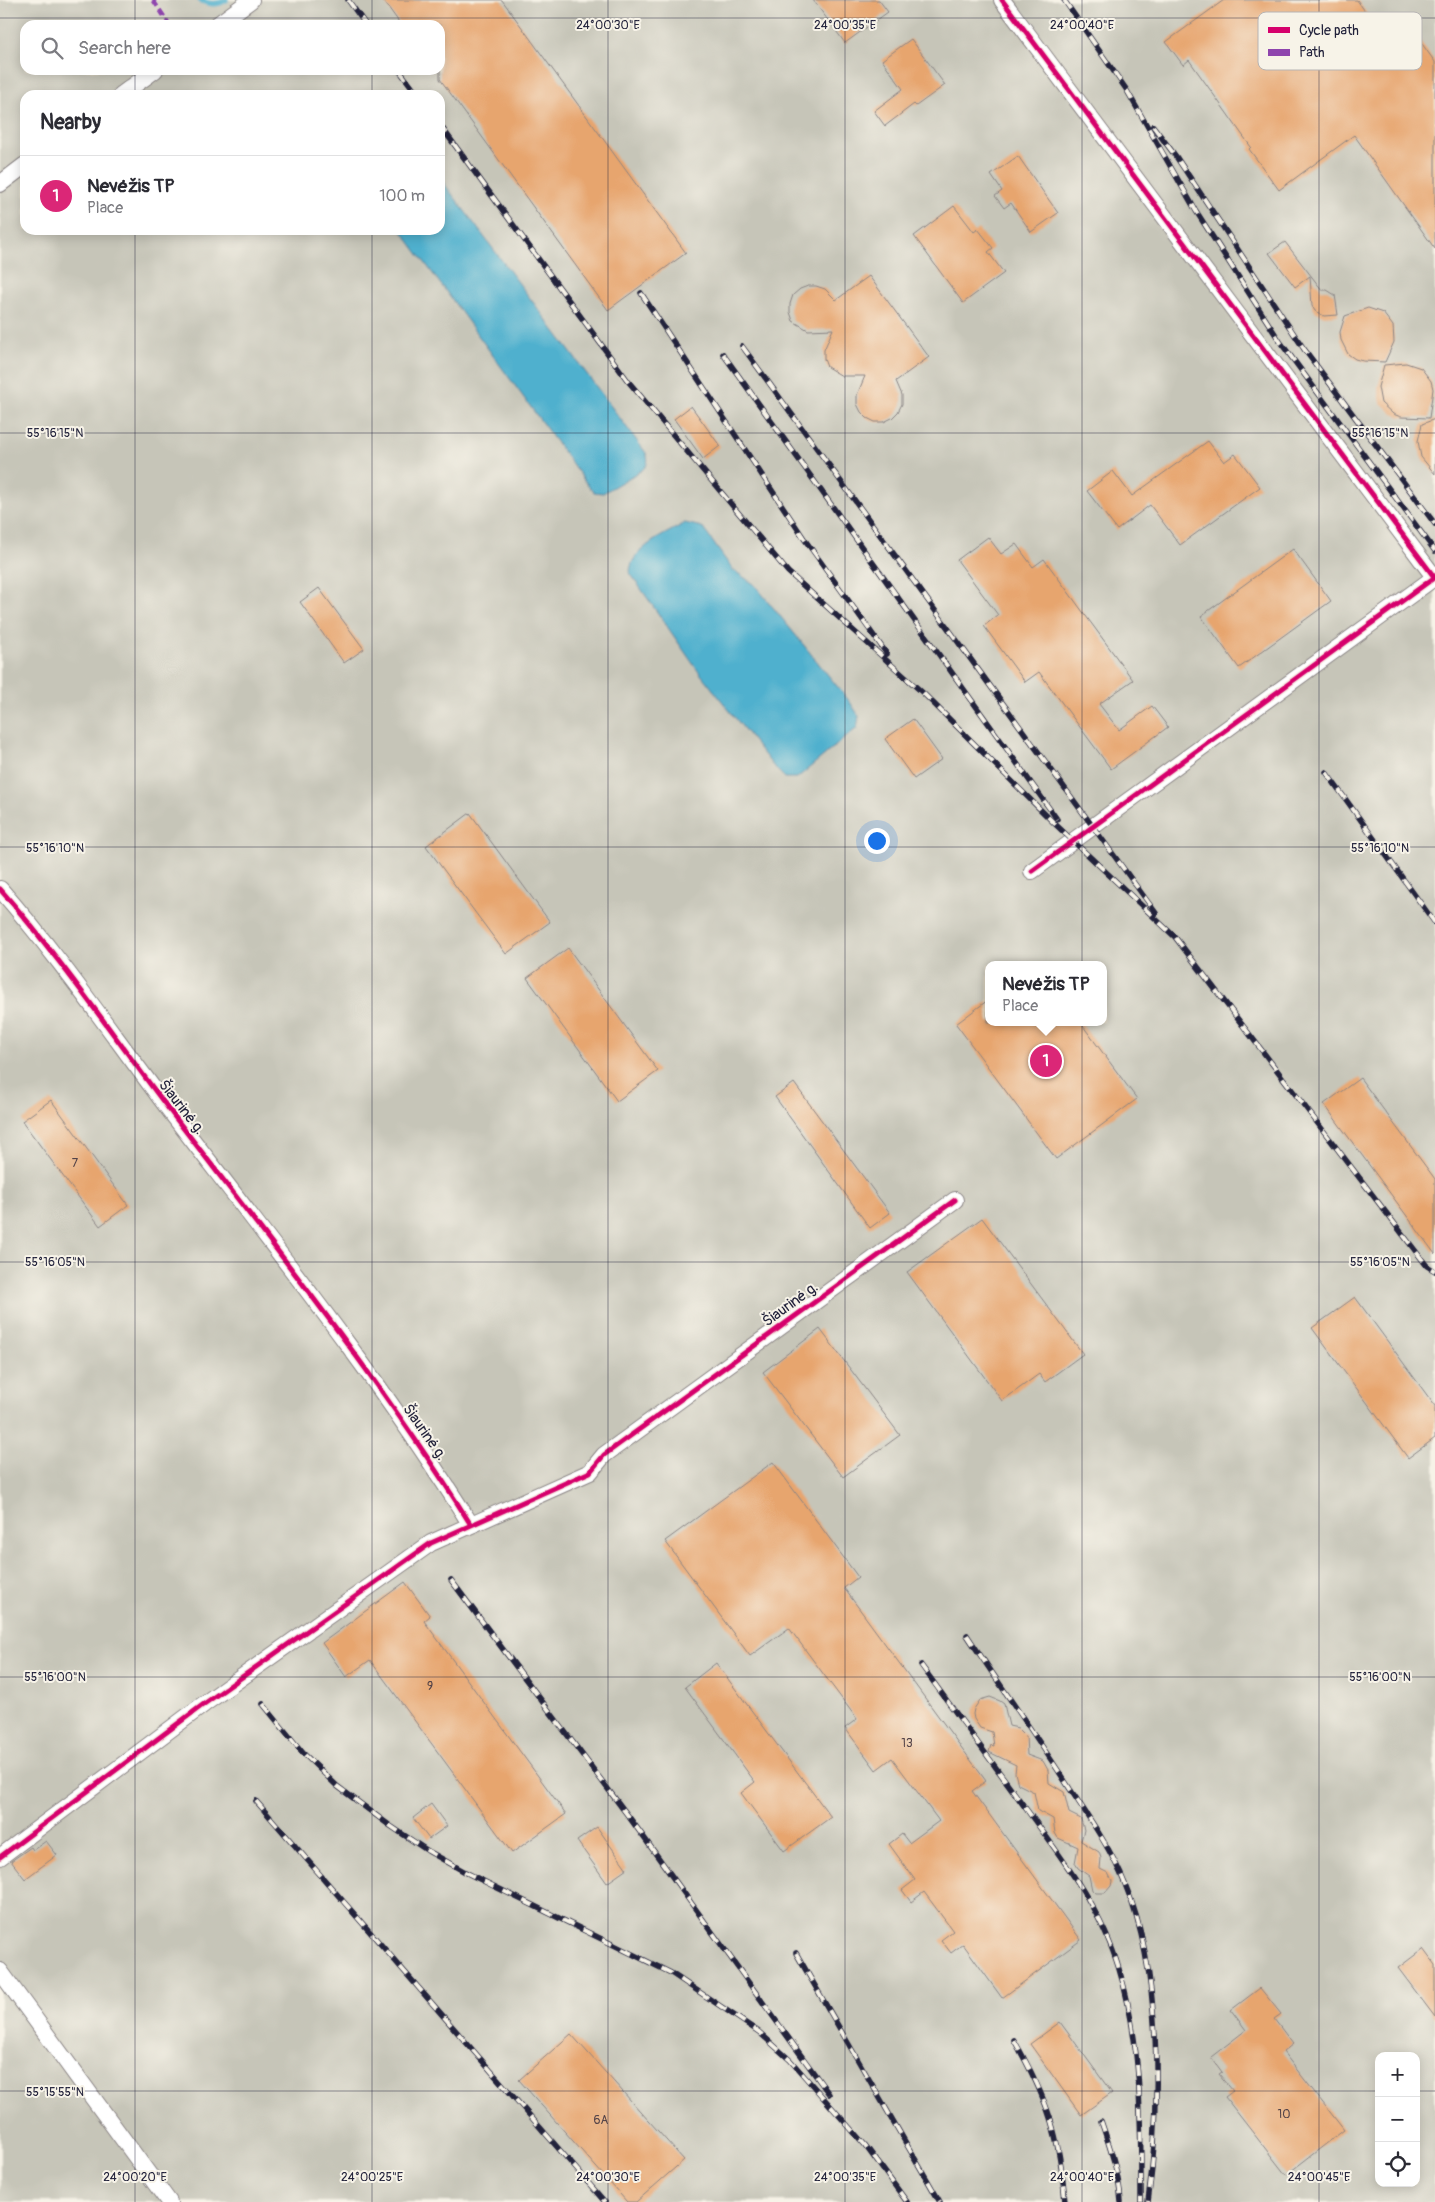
<!DOCTYPE html>
<meta charset="utf-8">
<style>
:root{--surface:#fff;--page:#f7f7f7;--text:#2b2b33;--muted:#7c7c81;--line:#e1e1e2;--accent:#db2777}
body{margin:0;font-family:Pangolin,sans-serif;background:var(--page);color:var(--text)}
.controls{position:absolute;right:15px;bottom:15px;display:grid;overflow:hidden;border-radius:10px;box-shadow:0 2px 12px #0003}
.controls button{width:45px;height:45px;display:grid;place-items:center;padding:0;border:0;border-bottom:1px solid var(--line);background:var(--surface);color:var(--text);font:25px sans-serif}
.you{position:absolute;left:876px;top:840px;width:18px;height:18px;margin:-12px;border:4px solid #fff;border-radius:50%;background:#1a73e8;box-shadow:0 0 0 8px #1a73e833}
.badge{display:grid;place-items:center;width:32px;height:32px;border-radius:50%;background:var(--accent);color:#fff;font-size:16px;font-weight:700}
.pin{position:absolute;translate:-50% -50%;border:2px solid #fff;box-shadow:0 1px 5px #0006}
.popup{position:absolute;left:985px;top:961px;width:122px;height:65px;box-sizing:border-box;display:grid;place-content:center;border-radius:10px;background:var(--surface);filter:drop-shadow(0 1px 4px #0005);font-size:16px;white-space:nowrap;color:var(--muted)}
.popup b{font-size:19px;color:var(--text)}
.popup::after{content:'';position:absolute;left:50%;top:100%;margin-left:-10px;border:10px solid transparent;border-top-color:var(--surface)}
.list{margin:0;padding:0;list-style:none}
h2{display:flex;justify-content:space-between;align-items:center;height:65px;margin:0;padding:0 20px;font-size:21px}
h2 small{font-size:16px;font-weight:400;color:var(--muted)}
.list li{display:grid;grid-template-columns:32px 1fr auto;gap:15px;align-items:center;box-sizing:border-box;height:80px;padding:0 20px;border-top:1px solid var(--line)}
.list b{display:block;font-size:19px;white-space:nowrap}
.list p{margin:0;font-size:16px;white-space:nowrap;color:var(--muted)}
.list em{font-size:16px;font-style:normal;color:var(--muted)}
.icon{flex:none;width:28px;height:28px;fill:none;stroke:currentColor;stroke-width:2;stroke-linecap:round;stroke-linejoin:round}
.map{position:relative;flex:none;width:1435px;height:2202px;overflow:hidden}
.search{position:absolute;background:var(--surface);box-shadow:0 2px 12px #0003;left:20px;top:20px;width:425px;height:55px;display:flex;align-items:center;gap:12px;box-sizing:border-box;padding:0 18px;border-radius:15px;color:var(--muted);font-size:19px}
.panel{position:absolute;background:var(--surface);box-shadow:0 2px 12px #0003;left:20px;top:90px;width:425px;height:145px;border-radius:15px}
.map>svg:first-child{display:block}
</style>
<div class="map">
<svg width="1435" height="2202" viewBox="0 0 1435 2202">
<rect width="100%" height="100%" fill="#f7f3e8"/>
<filter id="ink" filterUnits="userSpaceOnUse"><feTurbulence type="fractalNoise" baseFrequency=".02" numOctaves="2"/><feDisplacementMap in="SourceGraphic" scale="10" xChannelSelector="R" yChannelSelector="G"/><feConvolveMatrix kernelMatrix="1 2 1 2 8 2 1 2 1" color-interpolation-filters="sRGB"/></filter>
<filter id="wash" filterUnits="userSpaceOnUse"><feTurbulence type="fractalNoise" baseFrequency=".0096" numOctaves="4" result="noise"/><feDisplacementMap in="SourceGraphic" scale="20" xChannelSelector="R" yChannelSelector="G"/><feGaussianBlur stdDeviation="1.12" result="paint"/><feColorMatrix in="noise" values="0 0 0 0 0 0 0 0 0 0 0 0 0 0 0 0 0 1.4 0 .05"/><feComposite in="paint" operator="in"/></filter>
<g filter="url(#wash)">
<rect width="100%" height="100%" fill="#f2e5cc"/>
<path fill="#c6c5b8" fill-rule="evenodd" d="M0,0H1435V2202H0ZM25,25H440V70H25ZM25,95H440V230H25ZM988,965H1104V1022H988ZM1379,2056H1416V2183H1379Z"/>
<path fill="#4fb0ce" stroke="#386984" d="M440,178L646,453C649,461 648,465 642,470L603,493L594,492L590,488L401,230H440Z
M685,523L702,527L733,570L754,584L850,702L859,716L857,728L797,778H785L774,767L696,668L630,573C630,548 667,534 685,523Z"/>
<g fill="none" stroke-linecap="round" stroke-linejoin="round">
<path stroke="#4fb0ce" stroke-width="5.5" d="M200,0C208,4 217,6 226,0"/>
</g>
<g id="blocks">
<path fill="#e7a56e" d="M383,0H502L686,253L608,310L440,79V25H401Z
M813,0H879L888,12L845,43Z
M1224,0H1357L1390,46L1412,30L1435,62V249L1354,135L1279,190L1249,149L1251,147L1189,60L1183,65L1166,42Z
M911,39L945,85L916,106L914,104L885,126L874,111L903,89L882,60Z
M1018,156L1058,213L1031,232L1011,203L1004,208L995,196L1002,191L991,175Z
M954,206L974,232L978,229L993,248L988,252L1004,273L963,303L914,236Z
M1285,242L1322,290H1327L1335,295L1338,315L1324,316L1315,311L1312,306L1310,276L1295,287L1269,253Z
M869,276L929,357L896,381L902,395V404L898,412L892,418L884,422H875L867,418L861,412L857,404V395L865,376H842L827,367L824,359V350L833,329L808,330L793,321L790,312V304L793,295L800,289L808,286H816L825,289L836,300Z
M1368,308L1383,313L1393,326L1394,342L1385,362L1363,361L1355,359L1348,354L1341,340L1340,332L1345,316Z
M1406,363L1421,368L1431,381L1433,389L1429,418L1401,417L1393,414L1381,403L1378,387L1384,365Z
M691,406L720,446L703,459L674,419Z
M1435,419V474L1421,457L1418,441L1422,424Z
M1208,441L1224,462L1235,454L1260,487L1180,545L1150,505L1117,530L1087,491L1113,471L1132,496Z
M988,537L1001,554L1016,544L1033,567L1044,559L1133,680L1099,704L1119,730L1152,706L1168,727L1111,769L1039,672L1025,682L984,626L998,615L957,560Z
M1293,549L1331,601L1239,668L1201,616Z
M319,588L364,649L344,663L300,602Z
M913,719L942,759L914,779L885,739Z
M470,813L550,922L506,954L426,846Z
M568,948L658,1071L617,1101L527,978Z
M988,1000V1022H1080L1137,1099L1056,1159L956,1024Z
M1360,1078L1435,1179V1254L1324,1104Z
M794,1083L890,1213L870,1228L775,1097Z
M51,1100L128,1205L100,1226L22,1121Z
M982,1218L1083,1354L1045,1382L1039,1374L1002,1401L907,1272Z
M1355,1297L1435,1406V1438L1408,1458L1312,1328Z
M820,1329L900,1435L843,1477L763,1372Z
M773,1462L858,1577L844,1588L986,1781L972,1791L1081,1940L1002,1998L963,1944L951,1953L941,1940L953,1931L924,1892L911,1902L902,1890L915,1880L889,1844L902,1834L909,1843L939,1821L892,1758L876,1770L845,1728L857,1719L789,1628L750,1656L665,1541Z
M405,1582L430,1616L424,1621L566,1814L512,1853L370,1660L346,1677L322,1643Z
M716,1663L831,1817L784,1851L741,1793L755,1782L685,1687Z
M990,1697L1000,1701L1004,1704L1009,1726L1018,1728L1026,1736L1027,1755L1043,1761L1048,1770L1049,1783L1064,1792L1069,1813L1081,1819L1084,1830L1081,1841L1099,1852L1101,1858L1100,1869L1108,1873L1112,1881L1111,1886L1105,1893H1096L1092,1890L1089,1876L1078,1868L1075,1863L1078,1847L1058,1838L1055,1833L1053,1819L1038,1811L1034,1792L1018,1784L1015,1773L1016,1765L989,1752L991,1745L994,1746L992,1732L980,1728L974,1719L973,1714L974,1709L980,1700Z
M431,1804L447,1826L429,1839L413,1818Z
M597,1827L627,1869L607,1883L577,1841Z
M46,1841L57,1855L25,1879L11,1861L31,1847L33,1850Z
M1423,1949L1435,1965V2017L1398,1968Z
M1260,1988L1281,2014L1274,2019L1293,2044L1283,2052L1344,2130L1286,2175L1225,2097L1233,2091L1219,2074L1222,2072L1211,2057L1246,2030L1231,2010Z
M1060,2022L1112,2093L1081,2115L1030,2044Z
M571,2034L684,2160L636,2202H627L519,2080Z"/>
</g>
</g>
<g filter="url(#ink)">
<use href="#blocks" fill-opacity="0" stroke="#8a8484" stroke-width="1"/>
<g fill="none" stroke-linecap="round" stroke-linejoin="round">
<defs>
<path id="minor" d="M1002,0L1435,578
M217,25L251,0
M121,95L155,70
M0,184L25,165
M1032,871L1435,577
M0,889C63,961 116,1040 174,1116C276,1249 382,1382 471,1525
M0,1857L204,1704L431,1543L590,1472L604,1455L955,1200
M0,1971L169,2202"/>
</defs>
<use href="#minor" stroke="#8a8484" stroke-width="18"/>
<use href="#minor" stroke="#fff" stroke-width="16"/>
<defs>
<path id="rail" d="M348,0L366,25
M1064,0L1126,89L1196,211L1281,343L1435,551
M399,70L418,95
M440,125L628,381L788,572L923,693L1054,823L1175,937L1427,1266L1435,1271
M1153,126L1177,158L1304,349L1435,524
M641,293L805,540L887,654
M742,346L1156,913
M723,354L1057,819
M1326,772L1435,923
M451,1580L632,1821L829,2094
M967,1635C1001,1687 1037,1737 1070,1789C1090,1819 1112,1851 1125,1884C1162,1973 1161,2108 1148,2202
M921,1665C955,1712 990,1759 1024,1806C1061,1857 1101,1908 1119,1969C1142,2043 1141,2125 1141,2202
M263,1704L303,1753L337,1786L389,1825L428,1851L467,1873L671,1973L759,2032L790,2060L865,2145L907,2202
M256,1801L605,2202
M796,1953L940,2202
M1014,2040C1047,2098 1060,2135 1065,2202
M1101,2121C1110,2147 1119,2173 1121,2202"/>
</defs>
<use href="#rail" stroke="#22223b" stroke-width="5.5"/>
<use href="#rail" stroke="#f7f3e8" stroke-width="4" stroke-dasharray="11" stroke-linecap="butt"/>
<path stroke="#8e44ad" stroke-width="4" stroke-dasharray="8 4" stroke-linecap="butt" d="M153,0L170,25"/>
<defs>
<path id="cycleway" d="M1002,0L1435,578
M1032,871L1435,577
M0,889C63,961 116,1040 174,1116C276,1249 382,1382 471,1525
M0,1857L204,1704L431,1543L590,1472L604,1455L955,1200"/>
</defs>
<use href="#cycleway" stroke="#f7f3e8" stroke-width="8"/>
<use href="#cycleway" stroke="#d6006c" stroke-width="5"/>
</g>
</g>
<path fill="none" stroke="#22223b" stroke-width="1" stroke-opacity="0.45" d="M135,0V25M372,0V25M608,0V2202M845,0V2202M1082,0V2202M1319,0V2202M0,18H1435M135,70V95M372,70V95M135,230V2202M372,230V2202M0,433H1435M0,847H1435M0,1262H1435M0,1677H1435M0,2091H1379M1416,2091H1435"/>
<g text-anchor="middle" stroke-width="4" stroke-linejoin="round" paint-order="stroke">
<g font-size="12" fill="#534348">
<text x="75" y="1167">7</text>
<text x="430" y="1690">9</text>
<text x="907" y="1747">13</text>
<text x="1284" y="2118">10</text>
<text x="601" y="2124">6A</text>
</g>
<g font-size="15" fill="#22223b" stroke="#f7f3e8">
<text transform="translate(182 1107) rotate(52)" y="5">Šiaurinė g.</text>
<text transform="translate(790 1304) rotate(-36)" y="5">Šiaurinė g.</text>
<text transform="translate(425 1432) rotate(55)" y="5">Šiaurinė g.</text>
</g>
</g>
<rect x="1258" y="12" width="164" height="58" rx="8" fill="#f7f3e8" stroke="#b7b4b4" stroke-width="1"/>
<rect x="1268" y="27" width="22" height="6" fill="#d6006c"/>
<rect x="1268" y="49" width="22" height="7" fill="#8e44ad"/>
<g font-size="14" fill="#22223b">
<text x="1299" y="35">Cycle path</text>
<text x="1299" y="57">Path</text>
</g>
<g font-size="12" text-anchor="middle" fill="#22223b" stroke="#f7f3e8" stroke-width="4" stroke-linejoin="round" paint-order="stroke">
<text x="608" y="29">24°00'30"E</text>
<text x="845" y="29">24°00'35"E</text>
<text x="1082" y="29">24°00'40"E</text>
<text x="55" y="437">55°16'15"N</text>
<text x="1380" y="437">55°16'15"N</text>
<text x="55" y="852">55°16'10"N</text>
<text x="1380" y="852">55°16'10"N</text>
<text x="55" y="1266">55°16'05"N</text>
<text x="1380" y="1266">55°16'05"N</text>
<text x="55" y="1681">55°16'00"N</text>
<text x="1380" y="1681">55°16'00"N</text>
<text x="55" y="2096">55°15'55"N</text>
<text x="135" y="2181">24°00'20"E</text>
<text x="372" y="2181">24°00'25"E</text>
<text x="608" y="2181">24°00'30"E</text>
<text x="845" y="2181">24°00'35"E</text>
<text x="1082" y="2181">24°00'40"E</text>
<text x="1319" y="2181">24°00'45"E</text>
</g>
</svg>
<div class="controls">
<button>+</button>
<button>−</button>
<button><svg class="icon" aria-label="locate" viewBox="0 0 24 24"><circle cx="12" cy="12" r="6"/><path d="M12 2v4M12 18v4M2 12h4M18 12h4"/></svg></button>
</div>
<div class="you"></div>
<div class="pin badge" style="left:1046px;top:1061px">1</div>
<div class="popup"><b>Nevėžis TP</b>Place</div>
<div class="search"><svg class="icon" aria-label="search" viewBox="0 0 24 24"><circle cx="10" cy="10" r="6"/><path d="M15 15l6 6"/></svg>Search here</div>
<section class="panel">
<h2>Nearby<small></small></h2>
<ul class="list">
<li><span class="badge">1</span><div><b>Nevėžis TP</b><p>Place</p></div><em>100 m</em></li>
</ul>
</section>
</div>
